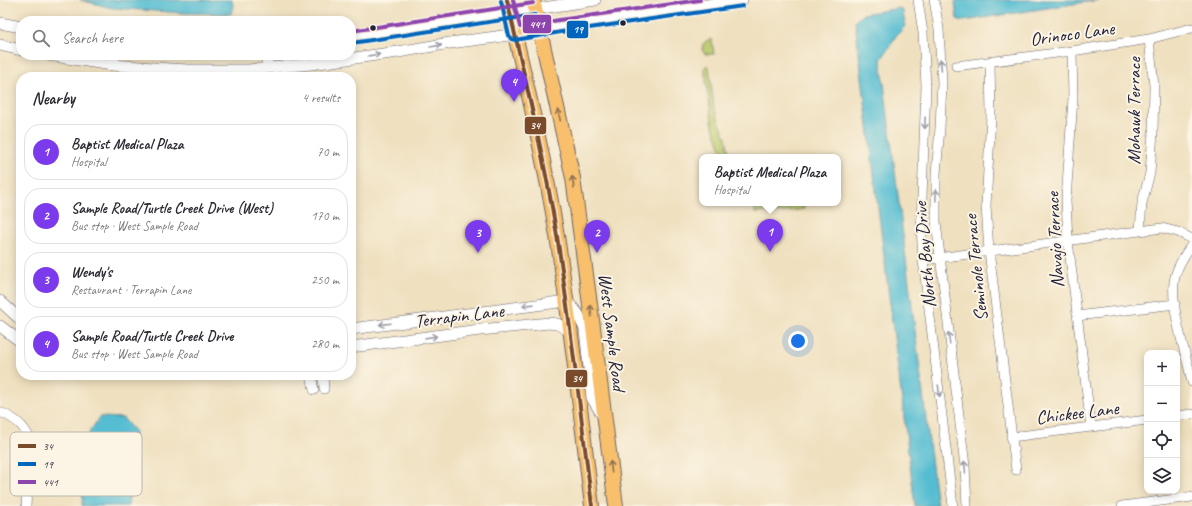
<!DOCTYPE html>
<meta charset="utf-8">
<style>
:root{--surface:#fff;--page:#f7f7f7;--text:#2b2b33;--muted:#7c7c81;--line:#e1e1e2;--accent:#7c3aed}
body{margin:0;font-family:Caveat,sans-serif;background:var(--page);color:var(--text)}
.controls{position:absolute;right:12px;bottom:12px;display:grid;overflow:hidden;border-radius:8px;box-shadow:0 2px 10px #0003}
.controls button{width:36px;height:36px;display:grid;place-items:center;padding:0;border:0;border-bottom:1px solid var(--line);background:var(--surface);color:var(--text);font:20px sans-serif}
.you{position:absolute;left:798px;top:341px;width:14px;height:14px;margin:-10px;border:3px solid #fff;border-radius:50%;background:#1a73e8;box-shadow:0 0 0 6px #1a73e833}
.badge{display:grid;place-items:center;width:26px;height:26px;border-radius:50%;background:var(--accent);color:#fff;font-size:13px;font-weight:700}
.pin{position:absolute;translate:-50% -33px;filter:drop-shadow(0 1px 2px #0008)}
.pin::after{content:'';position:absolute;top:21px;width:14px;height:12px;background:inherit;clip-path:polygon(0 0,100% 0,50% 100%)}
.popup{position:absolute;left:699px;top:154px;width:142px;height:52px;box-sizing:border-box;display:grid;place-content:center;border-radius:8px;background:var(--surface);filter:drop-shadow(0 1px 3px #0005);font-size:13px;white-space:nowrap;color:var(--muted)}
.popup b{font-size:15px;color:var(--text)}
.popup::after{content:'';position:absolute;left:50%;top:100%;margin-left:-8px;border:8px solid transparent;border-top-color:var(--surface)}
.list{margin:0;padding:0;list-style:none}
h2{display:flex;justify-content:space-between;align-items:center;height:52px;margin:0;padding:0 16px;font-size:17px}
h2 small{font-size:13px;font-weight:400;color:var(--muted)}
.list li{display:grid;grid-template-columns:26px 1fr auto;gap:12px;align-items:center;box-sizing:border-box;height:56px;margin:0 8px 8px;padding:0 8px;border:1px solid var(--line);border-radius:16px}
.list b{display:block;font-size:15px;white-space:nowrap}
.list p{margin:0;font-size:13px;white-space:nowrap;color:var(--muted)}
.list em{font-size:13px;font-style:normal;color:var(--muted)}
.icon{flex:none;width:22px;height:22px;fill:none;stroke:currentColor;stroke-width:2;stroke-linecap:round;stroke-linejoin:round}
.map{position:relative;flex:none;width:1192px;height:506px;overflow:hidden}
.search{position:absolute;background:var(--surface);box-shadow:0 2px 10px #0003;left:16px;top:16px;width:340px;height:44px;display:flex;align-items:center;gap:10px;box-sizing:border-box;padding:0 14px;border-radius:16px;color:var(--muted);font-size:15px}
.panel{position:absolute;background:var(--surface);box-shadow:0 2px 10px #0003;left:16px;top:72px;width:340px;height:308px;border-radius:16px}
.map>svg:first-child{display:block}
</style>
<div class="map">
<svg width="1192" height="506" viewBox="0 0 1192 506">
<rect width="100%" height="100%" fill="#fcf5e5"/>
<filter id="ink" filterUnits="userSpaceOnUse"><feTurbulence type="fractalNoise" baseFrequency=".025" numOctaves="2"/><feDisplacementMap in="SourceGraphic" scale="8" xChannelSelector="R" yChannelSelector="G"/><feConvolveMatrix kernelMatrix="1 2 1 2 8 2 1 2 1" color-interpolation-filters="sRGB"/></filter>
<filter id="wash" filterUnits="userSpaceOnUse"><feTurbulence type="fractalNoise" baseFrequency=".012" numOctaves="4" result="noise"/><feDisplacementMap in="SourceGraphic" scale="16" xChannelSelector="R" yChannelSelector="G"/><feGaussianBlur stdDeviation="0.9" result="paint"/><feColorMatrix in="noise" values="0 0 0 0 0 0 0 0 0 0 0 0 0 0 0 0 0 1.4 0 .05"/><feComposite in="paint" operator="in"/></filter>
<g filter="url(#wash)">
<rect width="100%" height="100%" fill="#efe0bf"/>
<path fill="#b7c86b" stroke="#6c7553" d="M712,39L714,54H705L702,50L703,44L706,41Z
M707,65L709,67L714,108L726,138L730,157H724L713,127L704,68Z
M754,203H774L775,211L755,213Z
M776,203H803L804,209L777,213Z"/>
<path fill="#55bdd2" stroke="#3c7086" d="M80,0H232L233,6L231,14L182,13L112,8Z
M958,0H1099L963,21L957,19L955,2Z
M899,8L903,11L905,26L896,36L881,60L937,506H915L855,21L863,14Z
M100,417L123,418L135,432L134,460L128,506H82L85,450L90,431Z"/>
</g>
<g filter="url(#ink)">
<g fill="none" stroke-linecap="round" stroke-linejoin="round">
<defs>
<path id="minor" d="M918,0L923,33L926,85L921,226L923,260L953,506
M934,0L939,29L942,83L940,128L936,174V222L965,466L967,506
M1072,51L1073,98L1066,200L1068,241L1091,427
M990,62L991,116L986,206L989,251L1016,470
M956,66L1072,51L1149,39L1192,28
M1140,230L1142,203L1150,173L1153,132L1154,86L1149,39
M1192,244C1184,256 1176,268 1174,282C1171,312 1186,353 1192,382
M923,260L1162,228L1178,232L1192,239
M1077,316L1175,304
M311,375L314,390
M323,375L324,389
M0,412C14,418 24,425 30,439L26,506
M1177,416L1192,414
M1011,437L1147,420
M1122,506L1192,497"/>
<path id="tertiary" d="M0,23L21,27
M351,37L595,0
M0,45L21,50
M48,55L112,65L154,68L188,70H248L311,64L398,52L450,43L496,37L560,26L742,0
M266,55L268,68
M112,65L115,55
M0,301L21,320
M0,326L21,342
M351,329L567,301L578,314L585,329L592,398L603,416
M351,347L480,330L549,323L557,324L571,331"/>
<path id="primary" d="M507,0C525,78 544,157 557,236C571,326 581,416 592,506
M533,0L573,178L591,312L616,506"/>
</defs>
<use href="#minor" stroke="#6a6469" stroke-width="10"/>
<use href="#tertiary" stroke="#6a6469" stroke-width="12"/>
<use href="#primary" stroke="#6a6469" stroke-width="16"/>
<use href="#minor" stroke="#fff" stroke-width="9"/>
<use href="#tertiary" stroke="#fff" stroke-width="11"/>
<use href="#primary" stroke="#f8bf6c" stroke-width="14"/>
<defs>
<path id="bus-1" d="M507,0C525,78 544,157 557,236C571,326 581,416 592,506"/>
<path id="bus-2" d="M501,1L509,36L511,39L515,40L561,32L743,6
M352,43L535,15"/>
<path id="bus-3" d="M513,0L520,27L559,20L700,0
M351,31L533,3"/>
</defs>
<use href="#bus-1" stroke="#fcf5e5" stroke-width="7"/>
<use href="#bus-2" stroke="#fcf5e5" stroke-width="7"/>
<use href="#bus-3" stroke="#fcf5e5" stroke-width="7"/>
<use href="#bus-1" stroke="#7a4b2a" stroke-width="4"/>
<use href="#bus-2" stroke="#0065bd" stroke-width="4"/>
<use href="#bus-3" stroke="#8e44ad" stroke-width="4"/>
</g>
<defs><path id="oneway-shaft" d="M-6 0H5M1.5-3L5.5 0L1.5 3" fill="none" stroke-width="1.6" stroke-linecap="round" stroke-linejoin="round"/></defs>
<g stroke="#9c9ca7">
<use href="#oneway-shaft" transform="translate(436 46) rotate(-10)"/>
<use href="#oneway-shaft" transform="translate(374 55) rotate(-8)"/>
<use href="#oneway-shaft" transform="translate(941 65) rotate(-94)"/>
<use href="#oneway-shaft" transform="translate(925 123) rotate(91)"/>
<use href="#oneway-shaft" transform="translate(936 195) rotate(-89)"/>
<use href="#oneway-shaft" transform="translate(528 305) rotate(172)"/>
<use href="#oneway-shaft" transform="translate(385 324) rotate(173)"/>
<use href="#oneway-shaft" transform="translate(431 337) rotate(-8)"/>
<use href="#oneway-shaft" transform="translate(949 338) rotate(-97)"/>
<use href="#oneway-shaft" transform="translate(939 391) rotate(83)"/>
<use href="#oneway-shaft" transform="translate(965 467) rotate(-94)"/>
</g>
<g stroke="#8d7054">
<use href="#oneway-shaft" transform="translate(559 115) rotate(-103)"/>
<use href="#oneway-shaft" transform="translate(573 182) rotate(-99)"/>
<use href="#oneway-shaft" transform="translate(591 311) rotate(-97)"/>
<use href="#oneway-shaft" transform="translate(611 467) rotate(-97)"/>
</g>
</g>
<g fill="#22223b" stroke="#fcf5e5" stroke-width="1.5">
<circle cx="623" cy="23" r="3.5"/>
<circle cx="373" cy="28" r="3.5"/>
</g>
<g text-anchor="middle" stroke-width="4" stroke-linejoin="round" paint-order="stroke">
<g font-size="19" fill="#22223b" stroke="#fcf5e5">
<text transform="translate(1072 33) rotate(-8)" y="7">Orinoco Lane</text>
<text transform="translate(1133 111) rotate(-90)" y="7">Mohawk Terrace</text>
<text transform="translate(1054 240) rotate(-93)" y="7">Navajo Terrace</text>
<text transform="translate(924 255) rotate(-95)" y="7">North Bay Drive</text>
<text transform="translate(975 268) rotate(-96)" y="7">Seminole Terrace</text>
<text transform="translate(459 315) rotate(-7)" y="7">Terrapin Lane</text>
<text transform="translate(613 332) rotate(83)" y="7">West Sample Road</text>
<text transform="translate(1077 412) rotate(-7)" y="7">Chickee Lane</text>
</g>
</g>
<rect x="10" y="432" width="132" height="64" rx="6" fill="#fcf5e5" stroke="#bbb6b2" stroke-width="1"/>
<rect x="18" y="444" width="18" height="4" fill="#7a4b2a"/>
<rect x="18" y="462" width="18" height="4" fill="#0065bd"/>
<rect x="18" y="480" width="18" height="4" fill="#8e44ad"/>
<g font-size="11" fill="#22223b">
<text x="43" y="450">34</text>
<text x="43" y="468">19</text>
<text x="43" y="486">441</text>
</g>
<g stroke="#fcf5e5" stroke-width="1.5">
<rect x="522" y="14" width="30" height="20" rx="4" fill="#8e44ad"/>
<rect x="566" y="20" width="23" height="19" rx="4" fill="#0065bd"/>
<rect x="524" y="116" width="23" height="19" rx="4" fill="#7a4b2a"/>
<rect x="565" y="369" width="23" height="19" rx="4" fill="#7a4b2a"/>
</g>
<g font-size="11" text-anchor="middle" font-weight="bold" fill="#fff">
<text x="537" y="28">441</text>
<text x="578" y="33">19</text>
<text x="535" y="129">34</text>
<text x="577" y="382">34</text>
</g>
</svg>
<div class="controls">
<button>+</button>
<button>−</button>
<button><svg class="icon" aria-label="locate" viewBox="0 0 24 24"><circle cx="12" cy="12" r="6"/><path d="M12 2v4M12 18v4M2 12h4M18 12h4"/></svg></button>
<button><svg class="icon" aria-label="layers" viewBox="0 0 24 24"><path d="M12 4l9 5-9 5-9-5zM3 14l9 5 9-5"/></svg></button>
</div>
<div class="you"></div>
<div class="pin badge" style="left:770px;top:252px">1</div>
<div class="popup"><b>Baptist Medical Plaza</b>Hospital</div>
<div class="pin badge" style="left:597px;top:253px">2</div>
<div class="pin badge" style="left:478px;top:253px">3</div>
<div class="pin badge" style="left:514px;top:102px">4</div>
<div class="search"><svg class="icon" aria-label="search" viewBox="0 0 24 24"><circle cx="10" cy="10" r="6"/><path d="M15 15l6 6"/></svg>Search here</div>
<section class="panel">
<h2>Nearby<small>4 results</small></h2>
<ul class="list">
<li><span class="badge">1</span><div><b>Baptist Medical Plaza</b><p>Hospital</p></div><em>70 m</em></li>
<li><span class="badge">2</span><div><b>Sample Road/Turtle Creek Drive (West)</b><p>Bus stop · West Sample Road</p></div><em>170 m</em></li>
<li><span class="badge">3</span><div><b>Wendy's</b><p>Restaurant · Terrapin Lane</p></div><em>250 m</em></li>
<li><span class="badge">4</span><div><b>Sample Road/Turtle Creek Drive</b><p>Bus stop · West Sample Road</p></div><em>280 m</em></li>
</ul>
</section>
</div>
